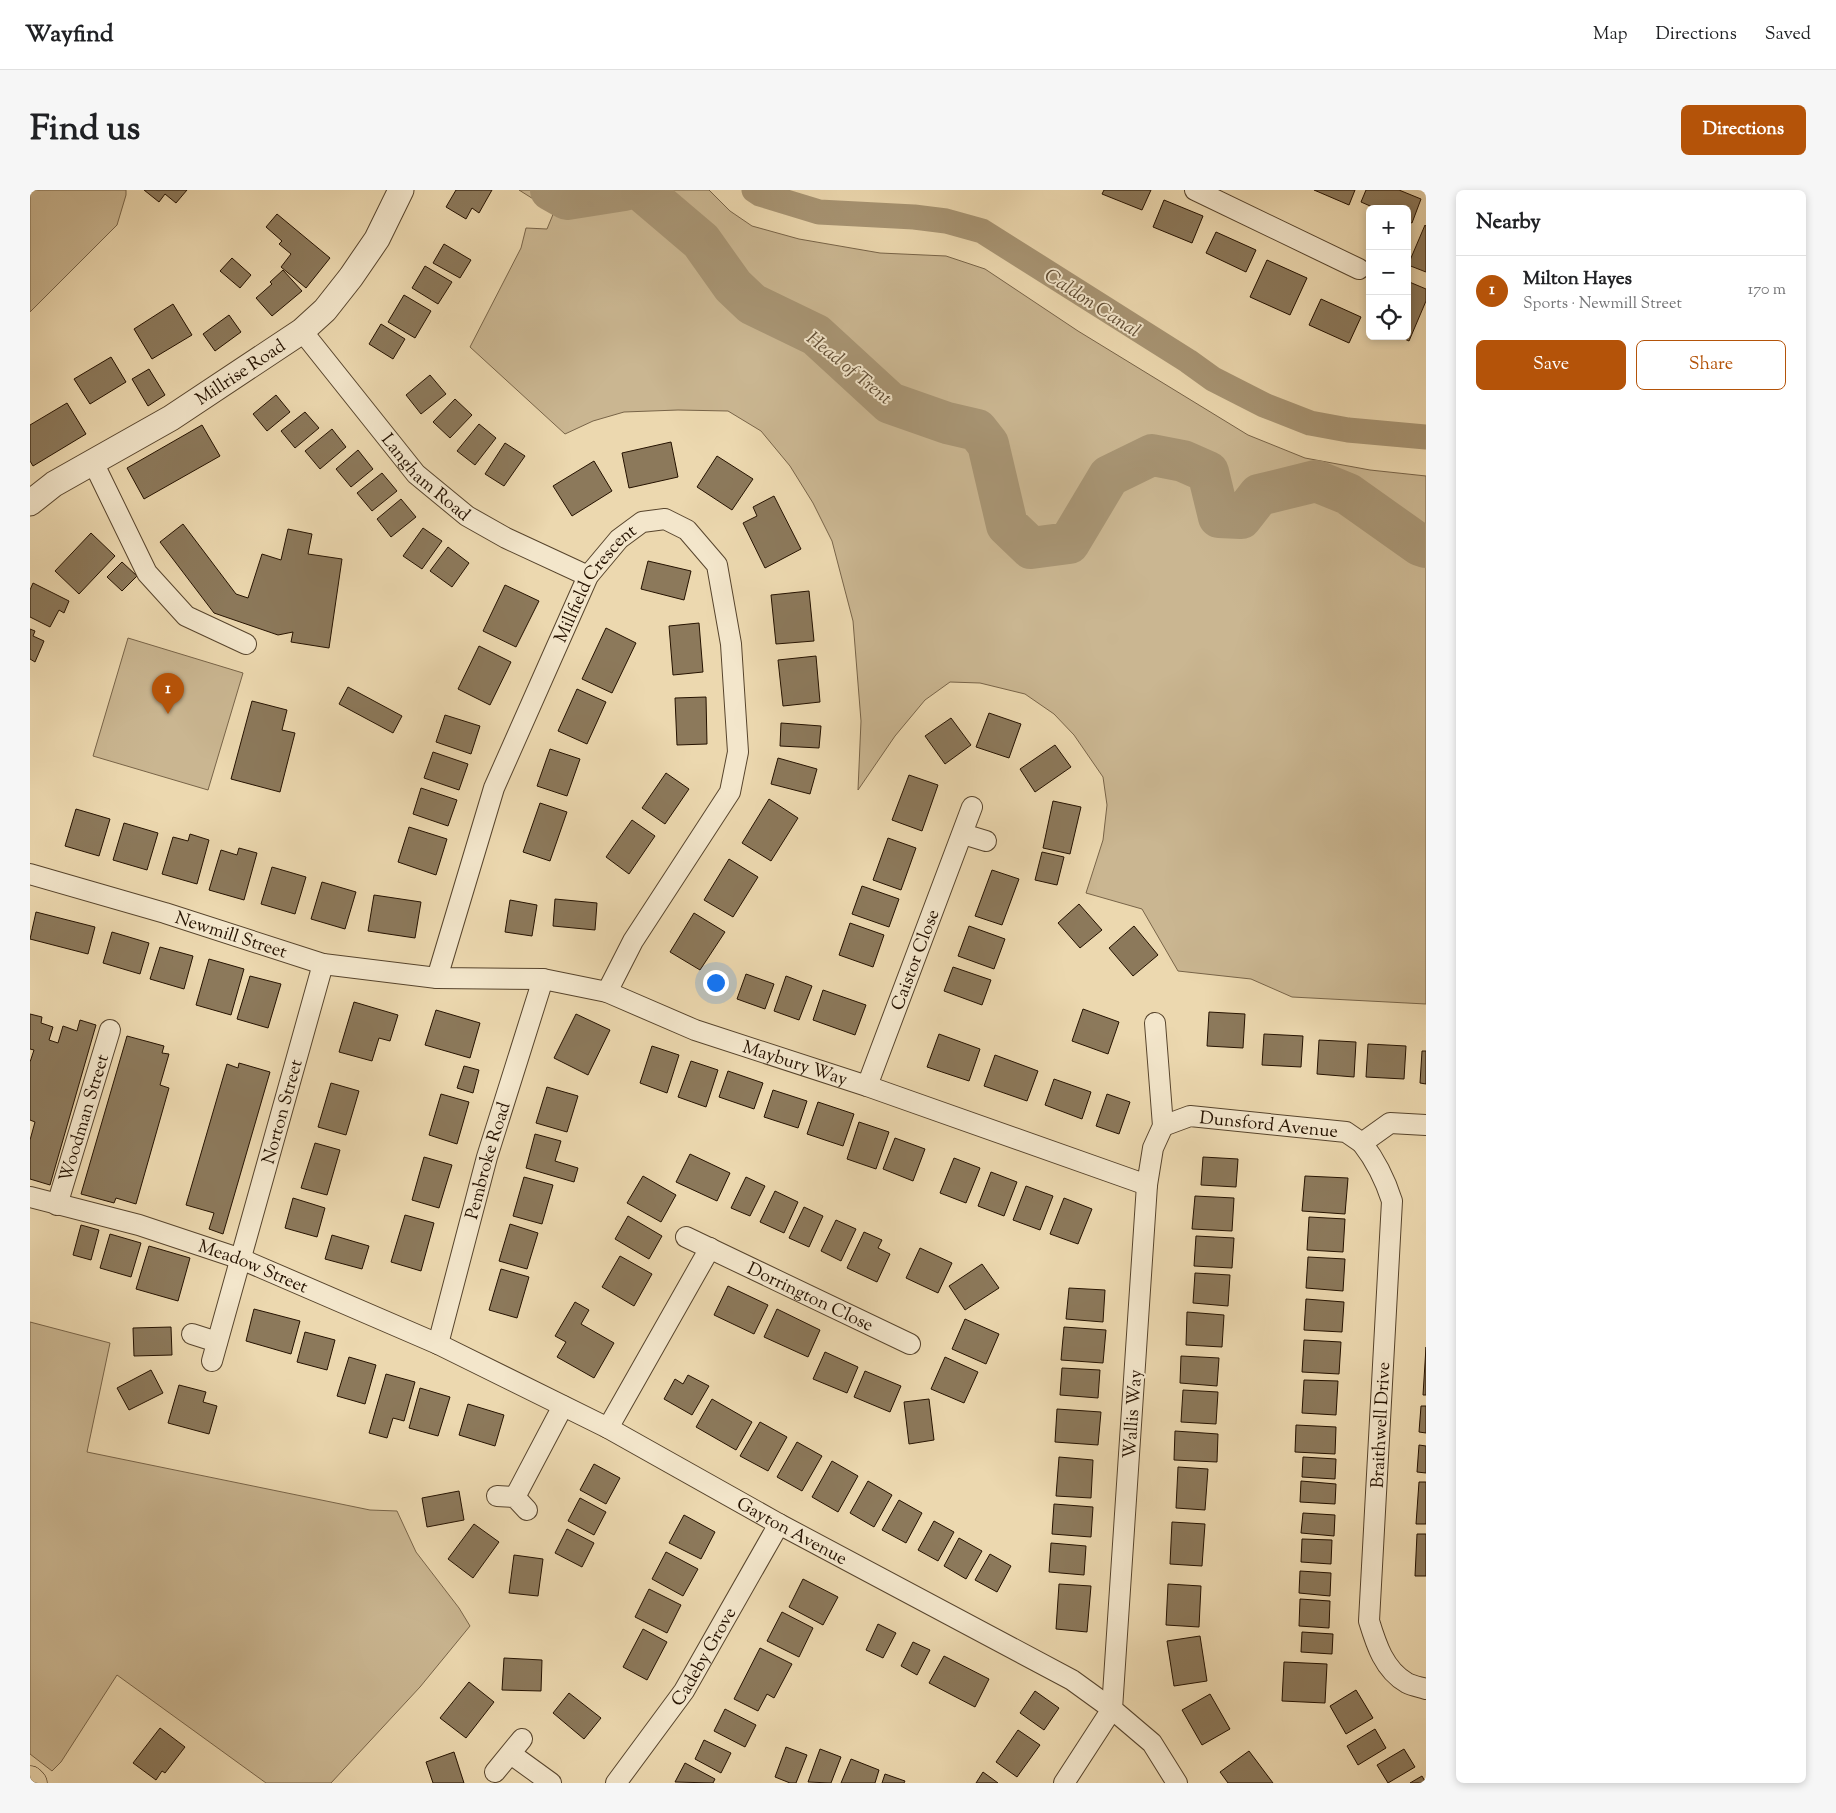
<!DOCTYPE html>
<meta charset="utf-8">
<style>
:root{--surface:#fff;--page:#f6f6f6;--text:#202124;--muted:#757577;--line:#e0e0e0;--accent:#b45309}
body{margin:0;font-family:"Sorts Mill Goudy",serif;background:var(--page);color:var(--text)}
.controls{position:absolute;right:15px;top:15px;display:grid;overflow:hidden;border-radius:8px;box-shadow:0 2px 8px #0003}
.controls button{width:45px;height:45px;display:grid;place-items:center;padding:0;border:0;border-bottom:1px solid var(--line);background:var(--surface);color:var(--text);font:25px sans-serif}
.you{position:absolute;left:685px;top:792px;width:18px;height:18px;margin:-12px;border:4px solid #fff;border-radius:50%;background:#1a73e8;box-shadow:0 0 0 8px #1a73e833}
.badge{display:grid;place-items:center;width:32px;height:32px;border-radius:50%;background:var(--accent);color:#fff;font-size:16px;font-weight:700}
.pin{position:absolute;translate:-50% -41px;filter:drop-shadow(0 1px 2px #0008)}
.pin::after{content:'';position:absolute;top:26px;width:18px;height:15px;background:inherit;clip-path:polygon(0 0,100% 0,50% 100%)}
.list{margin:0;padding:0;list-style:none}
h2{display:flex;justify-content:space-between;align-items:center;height:65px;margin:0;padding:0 20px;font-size:21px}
h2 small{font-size:16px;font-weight:400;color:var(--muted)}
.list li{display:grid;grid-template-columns:32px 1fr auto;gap:15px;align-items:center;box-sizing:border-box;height:70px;padding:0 20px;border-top:1px solid var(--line)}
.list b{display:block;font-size:19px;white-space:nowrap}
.list p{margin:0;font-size:16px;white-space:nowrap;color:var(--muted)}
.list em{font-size:16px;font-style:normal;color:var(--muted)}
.actions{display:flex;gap:10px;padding:15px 20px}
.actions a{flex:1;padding:11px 0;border:1px solid var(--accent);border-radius:8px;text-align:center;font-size:18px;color:var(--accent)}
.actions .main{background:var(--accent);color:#fff}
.icon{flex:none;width:28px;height:28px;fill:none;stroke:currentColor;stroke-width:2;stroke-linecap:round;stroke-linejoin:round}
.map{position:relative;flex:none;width:1396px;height:1593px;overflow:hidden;border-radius:8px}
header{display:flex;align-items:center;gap:30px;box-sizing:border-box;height:70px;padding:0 25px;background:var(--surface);border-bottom:1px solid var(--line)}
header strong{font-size:24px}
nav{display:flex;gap:28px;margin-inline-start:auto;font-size:18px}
.intro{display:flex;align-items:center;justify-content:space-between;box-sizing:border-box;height:120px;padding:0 30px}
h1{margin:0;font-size:35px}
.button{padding:12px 22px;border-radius:8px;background:var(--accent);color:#fff;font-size:18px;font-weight:700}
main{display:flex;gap:30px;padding:0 30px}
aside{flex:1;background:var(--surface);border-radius:8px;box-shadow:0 2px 8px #0003}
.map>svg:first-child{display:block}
</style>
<header>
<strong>Wayfind</strong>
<nav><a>Map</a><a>Directions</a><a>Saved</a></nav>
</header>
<div class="intro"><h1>Find us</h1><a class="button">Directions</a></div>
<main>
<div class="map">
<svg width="1396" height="1593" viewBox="0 0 1396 1593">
<rect width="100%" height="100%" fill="#ecd8af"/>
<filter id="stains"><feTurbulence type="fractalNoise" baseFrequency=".004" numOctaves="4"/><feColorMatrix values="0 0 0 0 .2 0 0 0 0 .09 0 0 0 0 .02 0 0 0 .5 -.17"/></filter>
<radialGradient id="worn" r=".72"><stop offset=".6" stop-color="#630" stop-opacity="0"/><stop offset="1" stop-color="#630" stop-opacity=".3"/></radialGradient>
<path fill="#cab691" stroke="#786448" d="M0,0H96V5L87,35L0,122Z
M489,0H679L700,21L722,36L769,49L850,63L916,66L955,79L1048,141L1218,245L1275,268L1340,280L1396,286V814L1262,807L1221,789L1148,781L1112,719L1056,703L1073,650L1077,615L1073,587L1044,545L1024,524L995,504L950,493L920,492L895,510L865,546L828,600L831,531L823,431L802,351L783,313L760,276L731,241L698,221L648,220L594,222L563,231L535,244L440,157L491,58L496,38L517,39L524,22Z
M98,448L213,483L178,600L63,566Z
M0,1132L80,1153L57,1262L340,1320L367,1321L386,1362L429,1418L440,1436L390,1497L301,1593H236L87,1485L31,1572L22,1581L0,1564Z"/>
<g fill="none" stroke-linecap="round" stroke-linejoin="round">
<path stroke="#a89574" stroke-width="25" d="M724,0L730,4L789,22L884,27L916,31L952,41L1158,171L1183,189L1234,215L1280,233L1318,240L1396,247"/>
<path stroke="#a89574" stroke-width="42" d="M521,0L537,9L594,0
M611,0L671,51L703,96L722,114L786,145L860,213L917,233L947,240L958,254L977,335L1001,358L1039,353L1079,286L1122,265L1153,271L1178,282L1189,327L1211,328L1229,305L1286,291L1318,304L1390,355L1396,357"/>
</g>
<path fill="#8c795b" stroke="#251200" d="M114,0H157L146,13L135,4L129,12Z
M426,0H462L449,23L442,18L436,29L416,17Z
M1074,0H1121L1112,20L1072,4Z
M1284,0H1325L1319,15Z
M1336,0H1369L1391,9L1382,33L1377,31V19H1347L1331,12Z
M1134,10L1173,26L1162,53L1123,37Z
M247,24L300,68L276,98L251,77L261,64L249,54L252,51L236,37Z
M1395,35L1396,36V82L1378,75Z
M1186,42L1226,60L1216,82L1176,63Z
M414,54L441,70L430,88L403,73Z
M202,68L221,85L210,98L190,81Z
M1237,70L1277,88L1260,125L1220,107Z
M395,76L422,92L408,114L382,98Z
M253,80L272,101L242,126L226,108L242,94L240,92Z
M1377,91L1396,99V111L1379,151L1368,146H1377Z
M374,105L401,121L385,148L358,132Z
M1291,109L1331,127L1319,153L1279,135Z
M143,114L162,145L122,169L104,139Z
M199,125L211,142L185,161L173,144Z
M351,134L375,149L363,169L339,154Z
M81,167L96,192L60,214L44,189Z
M119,179L135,205L118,216L102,189Z
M400,185L416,204L391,224L376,205Z
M246,205L260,222L237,241L223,224Z
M425,209L442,225L420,248L403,232Z
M37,213L56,244L3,276L0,271V235Z
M275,222L289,238L265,258L251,241Z
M449,234L466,248L445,275L427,261Z
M172,235L190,266L114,309L97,278Z
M302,239L316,257L290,279L275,261Z
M641,252L648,287L599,298L592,263Z
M475,253L495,266L474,296L455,284Z
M328,260L343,279L321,297L306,279Z
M687,266L723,289L702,320L667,297Z
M564,271L582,301L542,326L523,296Z
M352,283L367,301L342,321L327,303Z
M744,306L771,359L735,378L713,333L727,326L723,317Z
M371,309L386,327L361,347L347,329Z
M153,334L206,404L218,408L232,364L251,370L258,339L282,344L278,364L312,369L299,458L261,452L263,442L248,445L184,423L130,352Z
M393,338L412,351L392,379L373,366Z
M61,343L85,366L49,404L25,381Z
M418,357L439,373L422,397L400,381Z
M618,371L661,381L654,410L611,399Z
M92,372L107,386L92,401L77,387Z
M3,393L39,411L34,423L29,420L20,437L0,427V400Z
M475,395L509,411L486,457L453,441Z
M779,401L784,451L746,454L741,405Z
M669,433L673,482L643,485L639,436Z
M576,438L606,453L582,503L552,489Z
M0,439L5,441L3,446L14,451L5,472L0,469Z
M449,456L481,472L460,515L428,499Z
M786,466L790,512L753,516L748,470Z
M318,497L372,526L363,543L309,514Z
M547,499L576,512L557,554L528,541Z
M676,507L677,554L647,555L645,508Z
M222,511L257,520L252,540L265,543L250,602L201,589Z
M959,523L991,534L979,568L946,557Z
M415,525L450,536L441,564L406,552Z
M921,528L941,555L915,574L895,546Z
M751,533L791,536L789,558L750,556Z
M1025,555L1041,577L1005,602L990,579Z
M520,559L550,569L537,606L507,596Z
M403,562L438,574L429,600L394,588Z
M748,568L787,579L780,604L741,594Z
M636,583L659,599L635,634L612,618Z
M879,585L908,595L892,641L862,630Z
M391,598L427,610L418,636L383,624Z
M739,609L768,628L741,671L712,653Z
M1023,611L1051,617L1040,664L1013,658Z
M510,613L537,622L520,671L493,662Z
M46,619L80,629L69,666L35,656Z
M602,630L625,646L599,684L576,667Z
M94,633L128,643L117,680L83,670Z
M379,637L417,649L406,685L368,672Z
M160,644L179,650L167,694L132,684L143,647L158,651Z
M858,648L886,658L871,700L843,690Z
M209,658L227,663L214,710L179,700L191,660L207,665Z
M1012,662L1034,667L1027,695L1005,690Z
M699,669L728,687L703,727L674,710Z
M242,677L276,687L265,724L231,714Z
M962,680L989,689L972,735L945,726Z
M292,692L326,702L315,739L281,729Z
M832,696L869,709L859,737L822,724Z
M344,705L391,712L385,748L338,741Z
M525,709L567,713L565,740L523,736Z
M480,710L507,715L502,746L475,742Z
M1049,714L1072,740L1050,758L1028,733Z
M6,722L65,737L58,764L0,749Z
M664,723L695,742L670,780L640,762Z
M820,733L854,745L843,777L809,765Z
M939,736L975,749L964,779L928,766Z
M1104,736L1128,765L1103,786L1079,758Z
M82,742L119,753L110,784L73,773Z
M130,757L163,766L154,799L120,789Z
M179,769L214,779L201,825L166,815Z
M923,777L961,790L952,815L914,801Z
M716,784L744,794L735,819L707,809Z
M220,786L251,794L238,838L207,829Z
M756,786L782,796L769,830L744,821Z
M793,800L836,815L825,845L783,830Z
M324,812L368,825L360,851L349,848L342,871L309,862Z
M1053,819L1089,832L1078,864L1042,851Z
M406,820L450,833L440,868L395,855Z
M1179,822L1215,824L1213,858L1177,856Z
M0,824L12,827L11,833L23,837L19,850L28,853L33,836L47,841L50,830L66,835L20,995L0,989V950L5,932L0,930V872L4,860L0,859Z
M546,824L580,840L558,885L524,868Z
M909,844L950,859L939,891L897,877Z
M1234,844L1273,846L1271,877L1232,875Z
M97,846L134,856L132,863L139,864L130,895L139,898L106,1014L86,1008L84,1013L51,1004Z
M1289,850L1326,852L1324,887L1287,884Z
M1338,854L1376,856L1374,889L1336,887Z
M622,856L649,865L637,903L610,893Z
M1392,861H1396V894L1390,893Z
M965,865L1008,881L997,911L954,896Z
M661,871L688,880L676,917L648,907Z
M209,873L240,882L193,1044L179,1039L184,1023L156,1015L197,874L208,878Z
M434,876L449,880L443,903L427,898Z
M698,881L733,893L724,919L689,907Z
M1024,889L1061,902L1052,929L1015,915Z
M301,893L329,901L316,945L288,937Z
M517,897L548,906L537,942L506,933Z
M743,900L777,911L768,938L734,927Z
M411,904L439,912L427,954L399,945Z
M1077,904L1100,912L1089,944L1066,936Z
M788,912L824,924L813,956L777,944Z
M829,932L859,942L846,979L817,969Z
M505,944L531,951L525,971L548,978L544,992L496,978Z
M865,948L895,959L883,991L853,979Z
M285,953L310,960L297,1005L271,998Z
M660,964L700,983L687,1011L646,992Z
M394,967L422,975L409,1018L382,1010Z
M1173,967L1208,969L1206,997L1171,995Z
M924,968L950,978L936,1013L910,1003Z
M961,982L987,992L974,1026L948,1016Z
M613,986L646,1005L631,1032L597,1013Z
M1275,986L1318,988L1315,1024L1272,1021Z
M494,987L523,995L512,1034L483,1026Z
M716,987L735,996L720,1026L701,1018Z
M996,996L1023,1006L1010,1040L983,1030Z
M745,1001L768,1012L754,1043L730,1032Z
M1165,1006L1204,1008L1202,1041L1162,1039Z
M263,1008L295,1018L287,1047L255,1038Z
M1034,1008L1062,1019L1048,1054L1020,1044Z
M774,1017L793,1026L779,1057L759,1048Z
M375,1025L404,1033L391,1081L361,1072Z
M598,1026L632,1046L619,1069L585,1049Z
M1279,1027L1315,1029L1313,1062L1277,1060Z
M806,1030L826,1039L811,1071L791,1061Z
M480,1034L508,1043L497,1079L469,1071Z
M51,1035L69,1040L61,1070L43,1065Z
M834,1042L852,1050L848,1058L860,1064L847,1092L817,1078Z
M80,1044L111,1053L101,1087L70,1078Z
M302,1045L339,1056L332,1079L295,1069Z
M1166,1046L1204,1048L1202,1078L1164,1076Z
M119,1056L160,1068L148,1111L106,1099Z
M890,1058L922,1073L908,1103L876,1088Z
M590,1066L622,1084L604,1116L572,1097Z
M1278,1067L1315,1069L1313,1101L1276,1098Z
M952,1074L969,1098L935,1120L919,1096Z
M471,1079L499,1087L487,1128L459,1120Z
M1165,1083L1200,1085L1198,1116L1163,1113Z
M698,1096L738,1115L724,1144L684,1125Z
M1039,1098L1075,1100L1073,1132L1036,1129Z
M1276,1109L1314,1112L1312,1142L1274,1140Z
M545,1112L559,1120L551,1134L584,1153L564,1188L527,1167L536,1152L525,1146Z
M224,1119L270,1131L261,1164L216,1151Z
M747,1119L790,1140L778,1167L734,1147Z
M1157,1122L1194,1125L1192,1157L1156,1155Z
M935,1129L969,1144L956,1174L922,1159Z
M141,1137L142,1165L104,1166L103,1138Z
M1034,1137L1076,1140L1073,1173L1031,1170Z
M275,1142L305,1150L297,1180L267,1172Z
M1274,1150L1311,1152L1309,1184L1272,1182Z
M1396,1157V1205H1393Z
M795,1162L828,1177L817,1203L783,1189Z
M1151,1166L1189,1168L1187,1196L1150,1193Z
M319,1167L346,1175L335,1214L307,1206Z
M915,1167L948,1182L934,1213L901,1199Z
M1032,1178L1070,1180L1068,1208L1030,1205Z
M121,1180L133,1203L99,1220L87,1198Z
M835,1181L871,1196L860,1222L824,1207Z
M356,1184L385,1192L374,1231L363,1228L357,1248L339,1243Z
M658,1185L679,1196L662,1225L634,1209L645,1189L653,1194Z
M1274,1190L1308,1191L1306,1225L1272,1223Z
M149,1195L176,1202L173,1212L187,1216L179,1244L138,1233Z
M390,1198L420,1207L408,1246L379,1238Z
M1153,1200L1188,1202L1186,1234L1151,1232Z
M682,1209L722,1232L706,1260L666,1237Z
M899,1209L904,1250L879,1254L874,1212Z
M438,1214L474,1225L465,1256L429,1245Z
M1391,1216H1396V1243L1389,1242Z
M1027,1219L1071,1222L1068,1255L1025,1252Z
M730,1232L757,1247L738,1281L710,1266Z
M1266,1235L1306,1237L1305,1264L1265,1262Z
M1145,1241L1188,1244L1187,1272L1144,1270Z
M767,1252L792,1266L772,1301L747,1287Z
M1389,1255L1396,1256V1283L1387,1282Z
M1029,1267L1063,1270L1061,1308L1026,1306Z
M1273,1267L1306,1269L1305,1289L1272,1287Z
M802,1271L828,1286L808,1322L782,1307Z
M564,1274L590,1288L576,1314L550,1300Z
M1148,1277L1178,1279L1175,1320L1146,1318Z
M838,1291L862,1305L844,1337L820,1323Z
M1271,1291L1306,1294L1305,1314L1270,1312Z
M1389,1292H1396V1334H1386Z
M429,1301L434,1330L397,1337L392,1308Z
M550,1308L576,1322L564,1345L538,1331Z
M869,1310L892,1323L876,1353L852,1340Z
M1024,1314L1063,1317L1061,1347L1022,1344Z
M1273,1323L1305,1325L1304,1346L1271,1343Z
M654,1325L685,1342L671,1369L639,1353Z
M904,1331L924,1342L908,1371L888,1360Z
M1142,1332L1175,1334L1172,1376L1140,1374Z
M444,1334L469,1352L443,1388L418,1369Z
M537,1339L564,1353L552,1377L525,1363Z
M1387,1344H1396V1386H1385Z
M929,1348L952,1361L936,1389L914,1376Z
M1272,1349L1302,1350L1301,1374L1271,1372Z
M1021,1353L1056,1356L1054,1385L1019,1382Z
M636,1362L668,1379L653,1406L622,1389Z
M960,1364L981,1376L967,1402L945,1390Z
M484,1365L513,1369L508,1406L479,1403Z
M1270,1381L1301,1383L1300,1406L1269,1403Z
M773,1389L808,1407L793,1435L759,1417Z
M1029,1394L1061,1396L1057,1442L1026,1439Z
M1138,1394L1171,1396L1169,1437L1136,1435Z
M619,1399L651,1415L637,1443L605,1427Z
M1270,1409L1300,1411L1299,1438L1269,1436Z
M752,1422L783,1438L769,1467L737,1451Z
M848,1434L866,1443L853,1468L836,1460Z
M613,1439L637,1452L617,1490L593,1477Z
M1272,1442L1303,1444L1302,1464L1271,1462Z
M1170,1446L1177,1491L1144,1496L1137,1451Z
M883,1452L900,1460L887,1485L871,1476Z
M730,1458L762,1474L744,1508L737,1504L728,1521L704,1509Z
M914,1466L959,1489L945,1517L899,1493Z
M474,1468L512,1470L511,1501L472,1500Z
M1254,1472L1297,1474L1295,1513L1252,1511Z
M439,1492L464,1512L436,1548L410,1528Z
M1326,1500L1343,1528L1316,1544L1300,1516Z
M1005,1501L1029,1518L1014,1540L990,1523Z
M539,1503L571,1528L554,1549L523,1523Z
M1180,1504L1200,1539L1172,1555L1152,1520Z
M695,1519L726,1535L715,1557L684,1541Z
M130,1538L155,1557L135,1583L132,1581L126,1590L103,1573Z
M1345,1539L1356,1558L1328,1575L1317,1556Z
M988,1540L1010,1555L987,1587L966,1572Z
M674,1550L701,1563L691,1583L665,1569Z
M756,1557L777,1565L766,1593H760L745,1587Z
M790,1559L811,1567L801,1593L778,1592Z
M1374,1559L1385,1577L1358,1593L1347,1575Z
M1219,1561L1243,1593H1198L1190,1582Z
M424,1562L434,1593H403L396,1572Z
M821,1569L849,1580L845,1593H811Z
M655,1573L685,1589L683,1593L645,1592Z
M953,1582L968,1593H946Z
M855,1584L875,1591L874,1593H852Z
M1392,1586L1396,1593H1380Z"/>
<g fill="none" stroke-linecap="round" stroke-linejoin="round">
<defs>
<g id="minor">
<path d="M1165,0L1329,79"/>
<path id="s1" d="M272,141L386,284L437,326L476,348L558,386"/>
<path d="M63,272L117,383L156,426L216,454"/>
<path d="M933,644L956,651"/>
<path id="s2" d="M0,684L135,723L293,774L407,788L513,789L577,802L665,840L837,896L1117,995"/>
<path id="s3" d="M407,788L464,598L558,386L589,349L612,332L635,329L657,340L687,375L701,454L708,562L700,602L603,751L577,802"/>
<path d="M1125,833L1133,936L1123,958L1117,995L1082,1519L1122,1553L1147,1593"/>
<path id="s4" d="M837,896L942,617"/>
<path id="s5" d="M1133,936L1160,926L1316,942L1332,953L1360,933L1396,935"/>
<path d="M1332,953C1346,971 1355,989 1362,1011L1339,1431C1346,1454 1354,1480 1377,1493C1383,1496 1390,1497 1396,1499"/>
<path id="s6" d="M0,1007L109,1035L211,1069L408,1154L578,1238L749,1334L1042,1490L1082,1519L1034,1593"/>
<path id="s7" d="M27,1015L80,840"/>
<path id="s8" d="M656,1047L880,1154"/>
<path d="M162,1144L187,1152"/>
<path id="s9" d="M408,1154L457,967L513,789"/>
<path id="s10" d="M182,1171L293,774"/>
<path d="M578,1238L680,1058"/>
<path d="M467,1306L485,1307L497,1320"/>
<path d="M485,1307L533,1216"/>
<path d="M481,1564L521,1593"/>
<path d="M465,1582L492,1549"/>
<path id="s11" d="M586,1593L654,1501L749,1334"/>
</g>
<g id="tertiary">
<path id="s12" d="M0,313L24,294L141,228L272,141L295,120L321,87L347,49L371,0"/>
</g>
<path id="primary" d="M0,1590L3,1593"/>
</defs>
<use href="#minor" stroke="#57442c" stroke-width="22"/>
<use href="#tertiary" stroke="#57442c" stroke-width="27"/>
<use href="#primary" stroke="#251200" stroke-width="29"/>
<use href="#minor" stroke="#f3e6cb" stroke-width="20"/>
<use href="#tertiary" stroke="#f3e6cb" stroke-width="25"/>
<use href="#primary" stroke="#ecd8af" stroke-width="28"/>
</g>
<g text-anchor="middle" stroke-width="4" stroke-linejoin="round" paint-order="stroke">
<g font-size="18" fill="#251200" stroke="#f3e6cb">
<text dy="6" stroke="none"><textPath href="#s12" startOffset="248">Millrise Road</textPath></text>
<text dy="6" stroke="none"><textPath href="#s1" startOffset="192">Langham Road</textPath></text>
<text dy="6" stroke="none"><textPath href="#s3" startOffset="428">Millfield Crescent</textPath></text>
<text dy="6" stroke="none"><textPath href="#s2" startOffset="210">Newmill Street</textPath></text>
<text dy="6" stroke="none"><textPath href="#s4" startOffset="135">Caistor Close</textPath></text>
<text dy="6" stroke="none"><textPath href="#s2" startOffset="794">Maybury Way</textPath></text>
<text dy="6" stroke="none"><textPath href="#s10" startOffset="259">Norton Street</textPath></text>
<text dy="6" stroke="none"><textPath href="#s7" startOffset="91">Woodman Street</textPath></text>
<text dy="6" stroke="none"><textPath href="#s5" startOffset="108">Dunsford Avenue</textPath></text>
<text dy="6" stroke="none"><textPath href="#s9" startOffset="190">Pembroke Road</textPath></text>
<text dy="6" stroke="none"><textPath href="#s6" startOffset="234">Meadow Street</textPath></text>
<text dy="6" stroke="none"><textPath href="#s8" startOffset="138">Dorrington Close</textPath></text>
<text transform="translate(1102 1224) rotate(-86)" y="6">Wallis Way</text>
<text transform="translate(1350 1235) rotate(-87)" y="6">Braithwell Drive</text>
<text dy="6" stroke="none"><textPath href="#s6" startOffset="835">Gayton Avenue</textPath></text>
<text dy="6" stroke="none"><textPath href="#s11" startOffset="154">Cadeby Grove</textPath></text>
</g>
<g font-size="19" font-style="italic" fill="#604d34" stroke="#f3e6cb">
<text transform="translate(1063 112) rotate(33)" y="7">Caldon Canal</text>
<text transform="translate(820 177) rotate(39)" y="7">Head of Trent</text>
</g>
</g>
<rect width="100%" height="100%" filter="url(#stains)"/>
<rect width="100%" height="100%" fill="url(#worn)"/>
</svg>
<div class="controls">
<button>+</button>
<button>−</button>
<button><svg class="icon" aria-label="locate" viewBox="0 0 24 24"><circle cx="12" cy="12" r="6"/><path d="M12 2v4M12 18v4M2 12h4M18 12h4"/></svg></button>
</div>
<div class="you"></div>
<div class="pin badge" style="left:138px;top:524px">1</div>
</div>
<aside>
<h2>Nearby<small></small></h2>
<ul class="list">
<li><span class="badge">1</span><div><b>Milton Hayes</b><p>Sports · Newmill Street</p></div><em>170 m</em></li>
</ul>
<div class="actions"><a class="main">Save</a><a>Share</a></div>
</aside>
</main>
